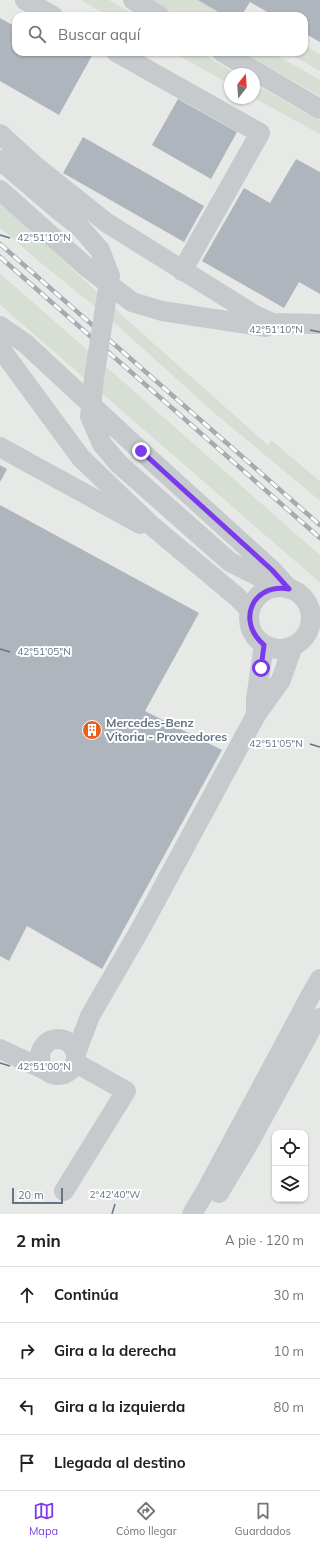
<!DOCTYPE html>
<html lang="es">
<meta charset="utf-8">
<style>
:root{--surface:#fff;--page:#f6f6f6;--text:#202124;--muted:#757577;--line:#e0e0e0;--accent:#7c3aed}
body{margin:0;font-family:Mulish,sans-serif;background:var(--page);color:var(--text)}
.controls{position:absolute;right:12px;bottom:12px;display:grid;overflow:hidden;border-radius:8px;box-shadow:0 1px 3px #0004}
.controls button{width:36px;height:36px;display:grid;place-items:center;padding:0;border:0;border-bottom:1px solid var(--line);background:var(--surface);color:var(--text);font:20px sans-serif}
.compass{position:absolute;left:224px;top:68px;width:36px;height:36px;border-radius:50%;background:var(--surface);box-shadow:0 1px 3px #0004;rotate:17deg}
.scale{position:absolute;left:12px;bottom:10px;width:51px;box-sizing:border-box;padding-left:4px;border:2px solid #647486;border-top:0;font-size:11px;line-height:14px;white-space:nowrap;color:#647486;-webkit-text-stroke:3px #fff;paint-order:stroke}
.stop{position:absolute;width:12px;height:12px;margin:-9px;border:3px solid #7c3aed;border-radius:50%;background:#fff}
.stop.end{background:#7c3aed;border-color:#fff;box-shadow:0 1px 4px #0008}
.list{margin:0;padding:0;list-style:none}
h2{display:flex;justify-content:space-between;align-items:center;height:52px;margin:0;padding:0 16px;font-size:17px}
h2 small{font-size:13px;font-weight:400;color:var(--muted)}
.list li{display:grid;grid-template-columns:26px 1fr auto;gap:12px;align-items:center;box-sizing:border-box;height:56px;padding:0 16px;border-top:1px solid var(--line)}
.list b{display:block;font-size:15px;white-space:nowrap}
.list em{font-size:13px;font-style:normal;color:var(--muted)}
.icon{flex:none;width:22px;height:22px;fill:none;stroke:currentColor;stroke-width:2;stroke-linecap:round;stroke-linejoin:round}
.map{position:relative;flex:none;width:320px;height:1214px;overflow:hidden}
.search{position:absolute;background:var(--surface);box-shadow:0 1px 3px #0004;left:12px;right:12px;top:12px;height:44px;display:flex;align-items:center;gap:10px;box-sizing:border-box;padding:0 14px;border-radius:12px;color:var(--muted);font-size:15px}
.sheet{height:276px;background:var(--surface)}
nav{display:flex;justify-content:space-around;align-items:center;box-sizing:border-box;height:56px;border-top:1px solid var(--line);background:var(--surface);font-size:11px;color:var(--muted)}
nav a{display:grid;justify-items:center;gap:2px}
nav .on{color:var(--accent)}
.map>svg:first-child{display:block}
</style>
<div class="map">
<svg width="320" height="1214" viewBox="0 0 320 1214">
<rect width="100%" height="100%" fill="#f7f7f3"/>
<path fill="#e7e9e7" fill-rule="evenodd" d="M0,0H320V481L273,440L268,445L132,324L67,264L0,198ZM16,16H304V52H16ZM230,74H254V98H230Z
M0,228L43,265L110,319L214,413L320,501V555L0,273Z
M0,305L320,583V1214H0ZM275,1133H305V1199H275Z"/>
<path fill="#d7dfd4" d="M81,0H109L136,16H108Z
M150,0H198L225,16H178Z
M304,45L320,54V71L287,52H304Z
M172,52H199L237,74H230V84Z
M241,52H271L320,80V96Z
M254,84L320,121V134L254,98Z
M0,198L67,264L132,324L268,445L272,440L320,481V501L214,413L110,319L43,265L0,228Z
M0,273L320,555V583L0,305Z"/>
<path fill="#aeb5bc" d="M198,0H320V42L304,33V16H274L250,2L241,16H225Z
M0,18L16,27V52H94L59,115L0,81Z
M178,99L237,132L211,179L152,145Z
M83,137L204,206L184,242L63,173Z
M296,159L320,172V294L299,282L284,308L202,261L244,188L270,203Z
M0,465L7,469L0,482Z
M0,505L199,613L145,711L222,750L102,969L27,926L9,961L0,956Z"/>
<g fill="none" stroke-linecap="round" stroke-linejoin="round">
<path stroke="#c6cacd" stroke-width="20" d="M25,0L53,16
M133,0L160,16
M116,52L260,133L182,271
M222,52L320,109
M0,134L33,164L107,223L253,314L272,323L320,324
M0,160L56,208L79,226
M0,190L83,264L132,302L162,311L266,327L267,326
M0,326L26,344L141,451L272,570L289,589
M0,348L81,458L152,526L236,596L250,610
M0,447L140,524
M119,464L230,562L280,587
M249 618a31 31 0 1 1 62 0a31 31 0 1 1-62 0Z
M256,715V699L264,645
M40 1057a18 18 0 1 1 36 0a18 18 0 1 1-36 0Z
M0,1049L45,1070
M76,1053L90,1016L141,928L256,715L281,680L293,646
M64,1191L126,1091L76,1063
M219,1193L250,1141L315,1022L320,1018
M192,1214L208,1187L313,991L320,979"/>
<defs>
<path id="rail" d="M0,244L320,525
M0,257L320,538"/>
</defs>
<use href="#rail" stroke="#a6abb2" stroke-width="4.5"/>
<use href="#rail" stroke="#fff" stroke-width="3" stroke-dasharray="9" stroke-linecap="butt"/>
<path stroke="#c6cacd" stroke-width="20" d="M79,226L100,250L110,276L94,378L90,416L102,444L119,464"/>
</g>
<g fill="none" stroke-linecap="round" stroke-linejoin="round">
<path stroke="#7c3aed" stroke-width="5" d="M141,451L272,570L289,589C252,583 236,621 264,645L261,668"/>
</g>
<path fill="none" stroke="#647486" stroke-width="1.5" d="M0,235L10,238M310,330L320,332M0,649L10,652M310,744L320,747M0,1063L10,1066M112,1214L115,1204"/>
<defs>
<symbol id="building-disc" viewBox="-11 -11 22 22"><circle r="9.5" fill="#eb601f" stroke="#fff"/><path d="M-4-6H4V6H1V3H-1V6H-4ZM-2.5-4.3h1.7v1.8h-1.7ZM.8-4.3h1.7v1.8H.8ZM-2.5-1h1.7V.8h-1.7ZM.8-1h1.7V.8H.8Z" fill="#fff"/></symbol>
</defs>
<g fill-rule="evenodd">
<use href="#building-disc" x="81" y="719" width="22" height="22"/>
</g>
<g text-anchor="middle" stroke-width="4" stroke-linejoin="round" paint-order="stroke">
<g font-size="12" font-weight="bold" fill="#647486" stroke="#fff" text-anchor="start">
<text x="106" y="727">Mercedes-Benz<tspan x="106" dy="14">Vitoria - Proveedores</tspan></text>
</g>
</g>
<g font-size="10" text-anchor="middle" fill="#647486" stroke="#fff" stroke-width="4" stroke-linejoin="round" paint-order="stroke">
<text x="44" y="241">42°51'10"N</text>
<text x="276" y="333">42°51'10"N</text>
<text x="44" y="655">42°51'05"N</text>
<text x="276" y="747">42°51'05"N</text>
<text x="44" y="1070">42°51'00"N</text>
<text x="115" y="1198">2°42'40"W</text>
</g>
</svg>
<div class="controls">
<button><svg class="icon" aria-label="locate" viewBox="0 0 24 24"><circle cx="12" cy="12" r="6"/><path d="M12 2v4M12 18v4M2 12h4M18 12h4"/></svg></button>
<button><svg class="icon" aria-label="layers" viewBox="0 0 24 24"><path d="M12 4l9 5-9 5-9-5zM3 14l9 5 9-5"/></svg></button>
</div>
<svg class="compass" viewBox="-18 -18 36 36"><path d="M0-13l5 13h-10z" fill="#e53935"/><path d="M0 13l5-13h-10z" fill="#757577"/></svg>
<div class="scale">20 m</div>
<div class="stop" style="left:261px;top:668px"></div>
<div class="stop end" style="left:141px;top:451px"></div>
<div class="search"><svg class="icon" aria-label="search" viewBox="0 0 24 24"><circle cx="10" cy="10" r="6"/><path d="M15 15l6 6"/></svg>Buscar aquí</div>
</div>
<section class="sheet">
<h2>2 min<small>A pie · 120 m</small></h2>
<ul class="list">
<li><svg class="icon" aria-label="ahead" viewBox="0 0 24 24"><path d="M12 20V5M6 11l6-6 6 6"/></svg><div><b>Continúa</b></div><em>30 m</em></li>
<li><svg class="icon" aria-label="right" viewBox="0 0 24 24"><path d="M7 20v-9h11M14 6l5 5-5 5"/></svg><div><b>Gira a la derecha</b></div><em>10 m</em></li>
<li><svg class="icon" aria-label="left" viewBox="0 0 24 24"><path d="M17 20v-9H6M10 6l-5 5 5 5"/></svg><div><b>Gira a la izquierda</b></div><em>80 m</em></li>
<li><svg class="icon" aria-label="arrive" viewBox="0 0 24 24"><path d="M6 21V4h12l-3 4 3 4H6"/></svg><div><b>Llegada al destino</b></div></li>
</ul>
</section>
<nav>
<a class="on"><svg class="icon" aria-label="map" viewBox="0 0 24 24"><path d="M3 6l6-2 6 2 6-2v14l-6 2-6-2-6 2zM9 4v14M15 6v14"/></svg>Mapa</a>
<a><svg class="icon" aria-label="directions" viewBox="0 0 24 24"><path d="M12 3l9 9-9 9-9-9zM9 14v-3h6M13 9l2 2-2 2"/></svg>Cómo llegar</a>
<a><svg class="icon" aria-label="saved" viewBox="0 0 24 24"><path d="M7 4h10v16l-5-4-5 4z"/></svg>Guardados</a>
</nav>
